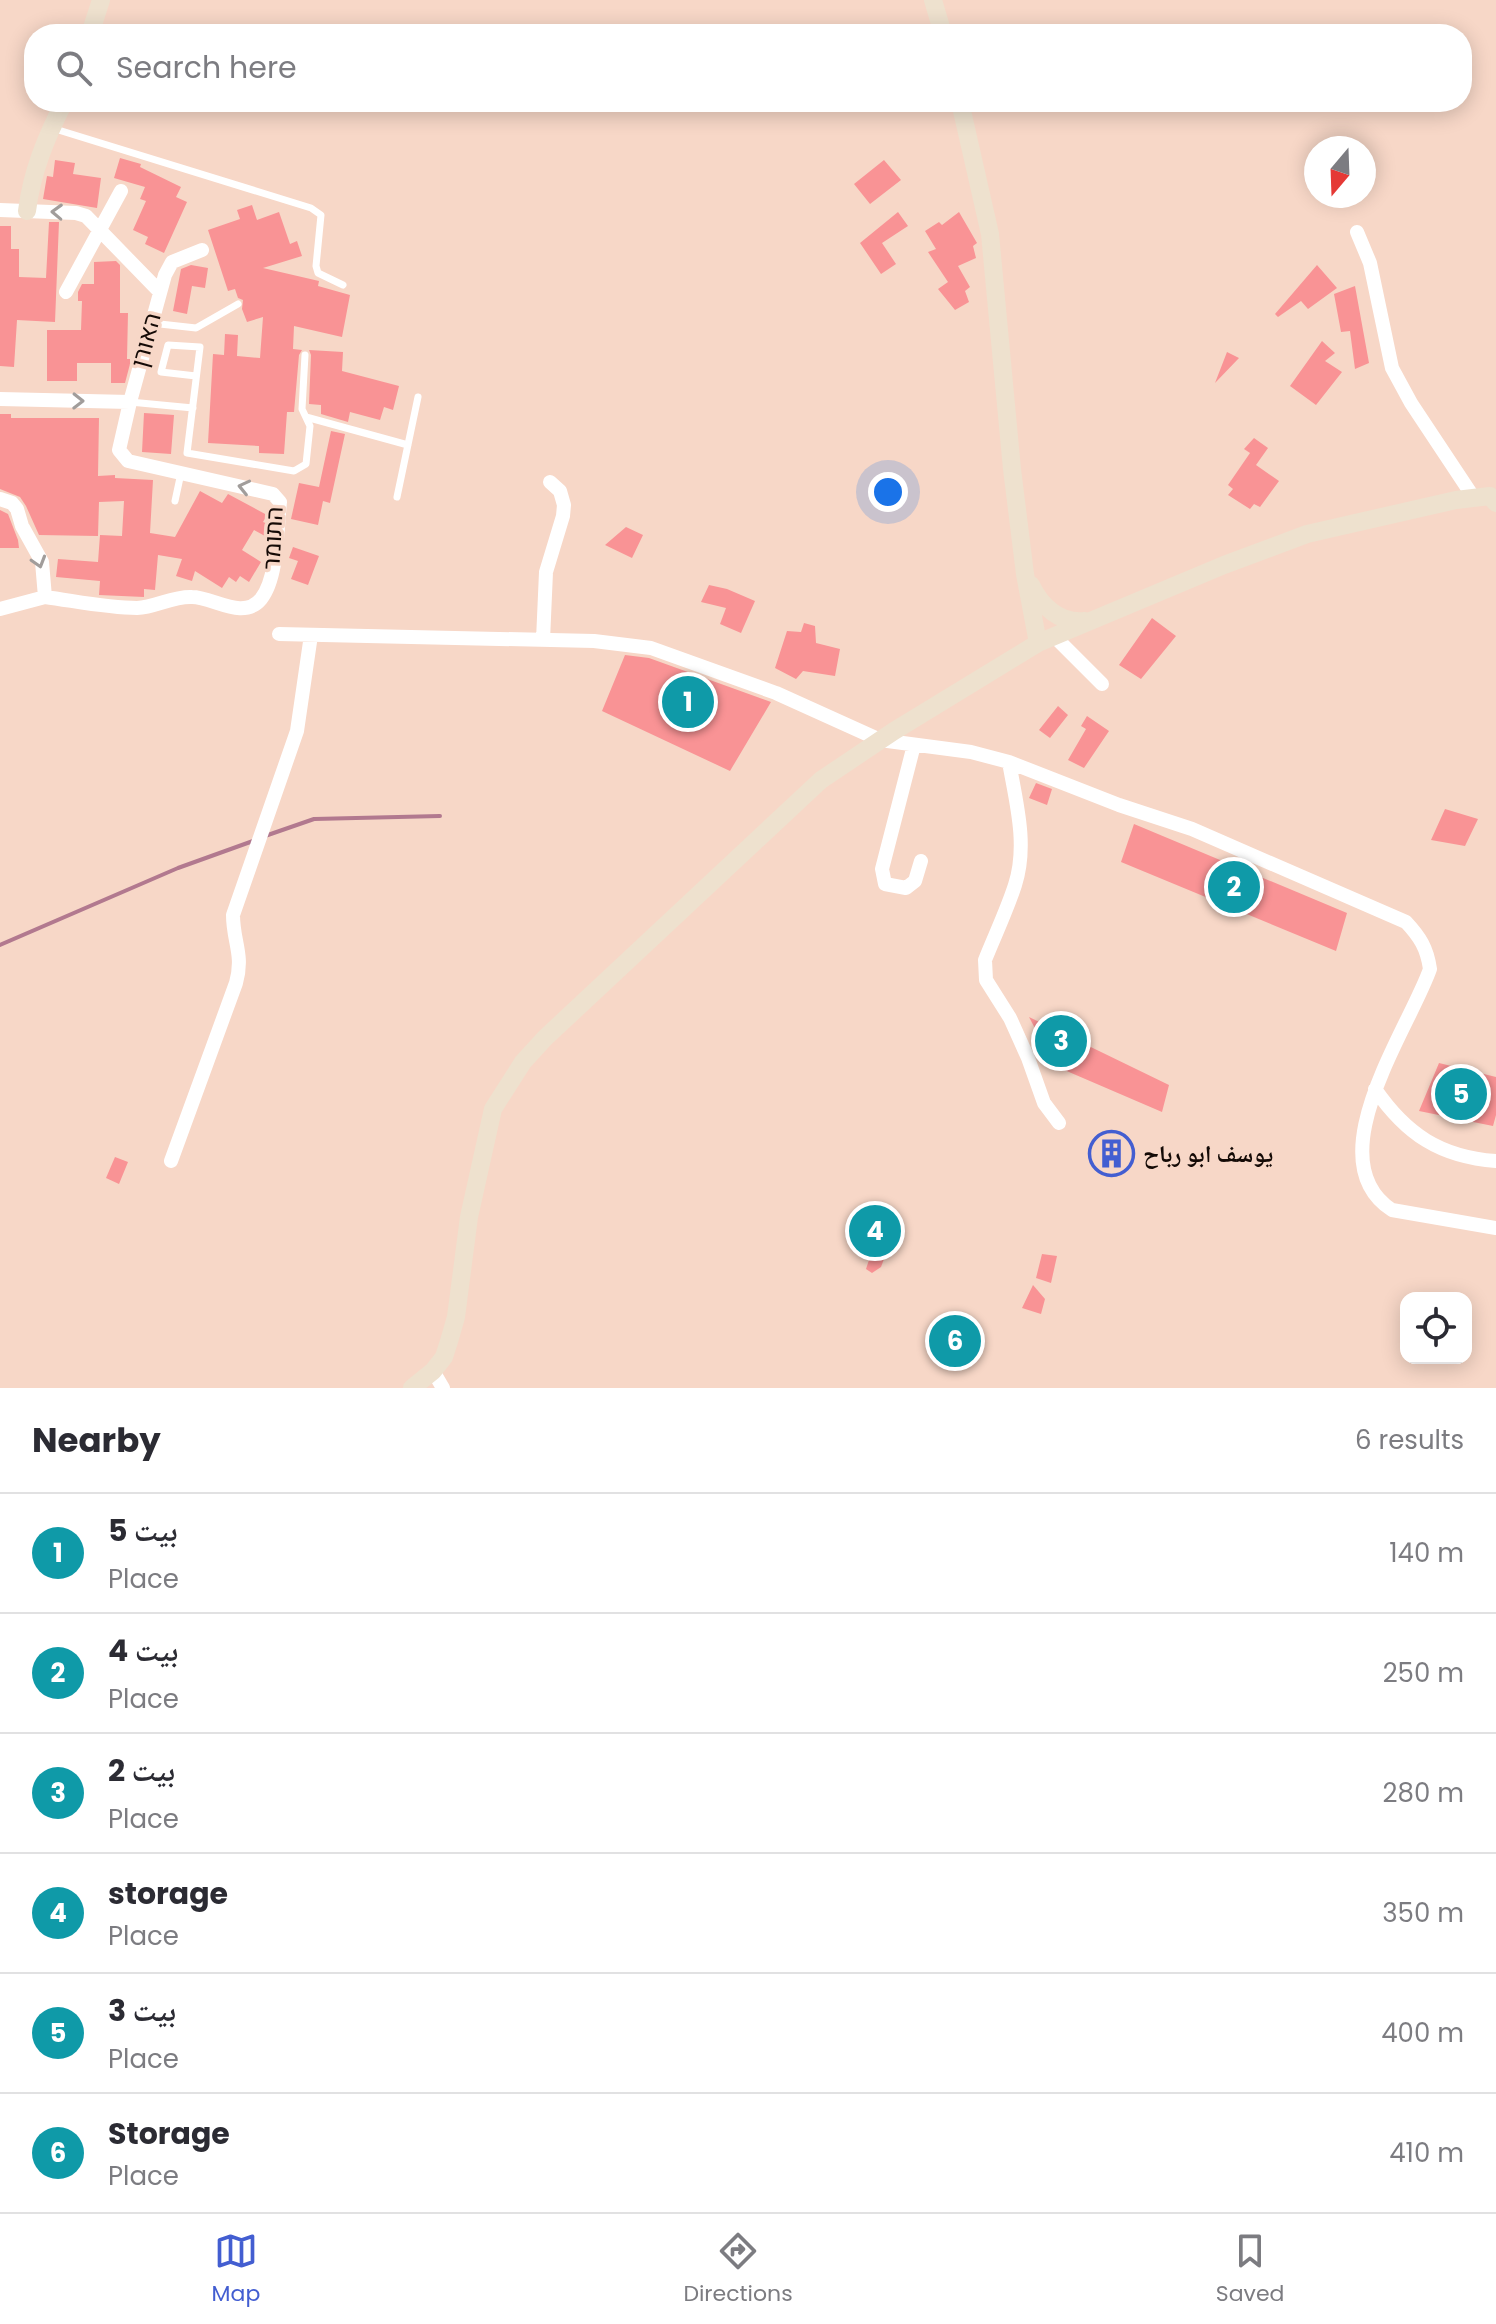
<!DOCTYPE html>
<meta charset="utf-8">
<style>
:root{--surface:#fff;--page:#f7f7f7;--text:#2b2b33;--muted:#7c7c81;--line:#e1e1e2;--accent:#435ed1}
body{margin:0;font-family:Poppins,"Noto Naskh Arabic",Heebo,sans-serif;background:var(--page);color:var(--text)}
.controls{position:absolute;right:24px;bottom:24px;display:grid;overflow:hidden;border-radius:16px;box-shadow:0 4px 20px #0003}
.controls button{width:72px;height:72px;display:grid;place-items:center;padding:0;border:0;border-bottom:2px solid var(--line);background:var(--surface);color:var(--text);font:40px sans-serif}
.compass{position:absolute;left:1304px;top:136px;width:72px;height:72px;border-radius:50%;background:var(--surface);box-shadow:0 4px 20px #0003;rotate:199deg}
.you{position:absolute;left:888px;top:492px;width:28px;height:28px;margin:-20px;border:6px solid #fff;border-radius:50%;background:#1a73e8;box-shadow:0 0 0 12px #1a73e833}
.badge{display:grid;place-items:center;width:52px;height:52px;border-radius:50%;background:var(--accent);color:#fff;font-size:26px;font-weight:700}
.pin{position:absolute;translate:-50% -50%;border:4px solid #fff;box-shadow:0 2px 8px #0006}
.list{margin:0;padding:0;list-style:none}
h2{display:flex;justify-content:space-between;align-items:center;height:104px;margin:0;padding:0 32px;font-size:34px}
h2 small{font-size:26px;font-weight:400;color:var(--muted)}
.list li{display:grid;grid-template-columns:52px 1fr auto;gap:24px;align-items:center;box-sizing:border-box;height:120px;padding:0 32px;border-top:2px solid var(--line)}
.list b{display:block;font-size:30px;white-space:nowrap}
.list p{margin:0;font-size:26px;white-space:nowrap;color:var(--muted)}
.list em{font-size:26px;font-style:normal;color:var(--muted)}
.icon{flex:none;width:44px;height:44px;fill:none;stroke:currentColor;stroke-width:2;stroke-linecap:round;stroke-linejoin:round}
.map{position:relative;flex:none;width:1496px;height:1388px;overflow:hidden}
.search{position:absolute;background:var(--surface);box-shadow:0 4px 20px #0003;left:24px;right:24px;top:24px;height:88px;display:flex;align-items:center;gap:20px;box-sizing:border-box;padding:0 28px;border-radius:32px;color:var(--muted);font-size:30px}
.sheet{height:824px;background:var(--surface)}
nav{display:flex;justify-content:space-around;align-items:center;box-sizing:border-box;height:112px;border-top:2px solid var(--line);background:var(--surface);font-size:22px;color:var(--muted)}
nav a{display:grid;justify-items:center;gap:4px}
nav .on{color:var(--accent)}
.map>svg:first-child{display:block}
</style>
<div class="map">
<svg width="1496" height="1388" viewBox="0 0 1496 1388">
<rect width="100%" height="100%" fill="#f7d7c7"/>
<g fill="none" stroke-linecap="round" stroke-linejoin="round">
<path stroke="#b2798f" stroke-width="4" d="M265,836L314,819L440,816
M0,945L178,868L253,841"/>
</g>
<path fill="#f99395" d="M120,158L141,164L140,167L181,187L176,197L187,202L164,253L145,244L148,237L133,230L146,201L140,199L145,187L114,178Z
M55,160L75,163L73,174L101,178L97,208L43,199L47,176L53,177Z
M884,160L901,180L870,204L854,184Z
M252,205L257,220L279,212L290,244L297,241L302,256L263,268L319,281L318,286L350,295L342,337L294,326L293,349L302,350L299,355L294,412H287L284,454L259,453V446L208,443L213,354L224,355L225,334L238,335L237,356L260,358L263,317L247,322L242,309L243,300L238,298L235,289L228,291L208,230L240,219L237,210Z
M898,212L908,226L882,243L896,264L881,274L860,243Z
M959,212L977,243L973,246L976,258L958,266L970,287L965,291L969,302L955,310L938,289L948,282L928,252L936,249L925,231L939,222L942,225Z
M49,222H59L55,322L17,320L14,367L0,366V226H11V249H19V277L46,278Z
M116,261L120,265V313H128L127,359H130V364L125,383H111V363H77V381H47V330H81L82,301H78V292L82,284H94V262Z
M191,265L208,268L205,288L192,286L187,314L173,311L181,269Z
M1317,265L1337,288L1308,309L1301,301L1278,317L1275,314Z
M1355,286L1369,363L1355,369L1350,331L1341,332L1334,294Z
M1322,341L1335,353L1325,361L1342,372L1316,405L1290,386Z
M309,350L343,352L342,371L399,386L393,410L384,407L380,420L350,412L348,422L321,414V405L309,404L311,355Z
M1227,352L1239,358L1215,383Z
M144,413L174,415L171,454L142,452Z
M0,414H11V418H99L98,476L115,475V478L153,480L150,533L175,537L200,491L222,503L228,494L267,515L263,522L268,524L265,536L254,530L242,550L261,562L249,582L240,576L236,582L229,577L222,588L195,571L192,581L176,576L182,559L158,555L155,590L144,589V597L99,595L100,581L56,577L58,559L98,562L100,535L122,536L124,501L99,502L98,536L39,535L26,506L20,497L0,489Z
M331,431L345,434L330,503L323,501L318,525L291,519L299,483L319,487Z
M1254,438L1268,448L1256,465L1279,481L1260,507L1254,504L1250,509L1228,495L1233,489L1228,485L1250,453L1244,449Z
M0,510L8,514L18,540L19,548H0Z
M626,527L643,535L632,558L605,545Z
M293,547L319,556L308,585L291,579L298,561L289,558Z
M709,585L727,589L755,601L741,633L720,624L726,608L701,602Z
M1152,618L1176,636L1141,679L1119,665Z
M804,623L815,626L816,643L840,649L835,676L803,671L796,679L775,668L787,631L801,632Z
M625,655L649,658L771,702L730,771L602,711Z
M1058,706L1068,715L1050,738L1039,730Z
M1087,716L1109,731L1084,768L1068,760L1086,729L1081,726Z
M1036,783L1052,789L1047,805L1029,798Z
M1445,809L1478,819L1465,846L1431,840Z
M1134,824L1347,913L1336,951L1121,862Z
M1029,1017L1169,1085L1162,1112L1055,1066Z
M1439,1063L1496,1077V1115L1493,1126L1419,1111Z
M1114,1132L1134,1152L1111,1172L1091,1157Z
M115,1157L128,1162L119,1184L106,1178Z
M878,1254L884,1259L881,1267L872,1273L866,1269L869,1260Z
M1042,1254L1057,1256L1051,1283L1036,1278Z
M1033,1285L1045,1299L1041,1314L1022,1308Z"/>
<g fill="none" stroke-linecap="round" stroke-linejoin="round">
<path stroke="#fff" stroke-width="7" d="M52,128L311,208L321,215L316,266L318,273L343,285
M151,323L196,328L238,304
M196,376L161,372L168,345L200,347L187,453L294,471L306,464L310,426L302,409L305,355
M130,402L193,408
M306,417L408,445
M397,497L418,397
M175,501L181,473"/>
<path stroke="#fff" stroke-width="14" d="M0,210L76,213L86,216L159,291
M1357,232L1370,263L1392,368L1411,403L1474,498
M66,292L121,191
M0,399L130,402L165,275L172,262L202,250
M0,499L12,503L17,509L22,526L42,562L45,597C75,601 107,608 137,608C156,607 173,596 192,597C213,597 243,621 261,599C278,578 277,528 280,502L273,494L128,461L119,450L130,402
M0,609L45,597
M279,634L594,641L651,648L776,693L880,740L971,752L1009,762L1119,805L1192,829L1406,922C1420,937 1427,948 1430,969C1409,1029 1315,1160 1392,1210L1496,1228
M1054,636L1102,684
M543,640L546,572L563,516L564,505L560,491L550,482
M914,745L882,869L885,884L906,888L915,881L921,861
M1009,762C1016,802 1028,845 1015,885C1007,910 995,935 985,960L986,980L1010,1018L1028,1058L1044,1103L1059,1123
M1375,1089C1406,1134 1440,1157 1496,1161
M171,1161L236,983C244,954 233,942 233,915L297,731L311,635
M433,1371L443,1388"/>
<path stroke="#eee1ce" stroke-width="18" d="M933,0L943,34
M90,34L101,0
M960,102L990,234L1012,469L1025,574L1038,643
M27,211C32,171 46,138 64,102
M1031,585C1041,606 1060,624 1085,621
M412,1388L433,1371L444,1357L450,1338L456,1317L469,1217L493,1109L523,1062L545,1038L821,780L894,731L1038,643L1224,565L1307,534L1456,500L1490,496L1496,503"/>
</g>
<defs><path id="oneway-chevron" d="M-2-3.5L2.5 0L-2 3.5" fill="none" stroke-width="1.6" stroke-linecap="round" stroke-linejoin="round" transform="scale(2)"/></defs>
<g stroke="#a19d9b">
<use href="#oneway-chevron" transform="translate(57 212) rotate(-178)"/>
<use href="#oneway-chevron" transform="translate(78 401) rotate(1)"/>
<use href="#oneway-chevron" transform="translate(244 487) rotate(-167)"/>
<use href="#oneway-chevron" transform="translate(39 562) rotate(73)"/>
</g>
<defs>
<symbol id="building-ring" viewBox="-11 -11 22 22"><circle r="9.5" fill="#f7d7c7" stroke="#435ed1" stroke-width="1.5"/><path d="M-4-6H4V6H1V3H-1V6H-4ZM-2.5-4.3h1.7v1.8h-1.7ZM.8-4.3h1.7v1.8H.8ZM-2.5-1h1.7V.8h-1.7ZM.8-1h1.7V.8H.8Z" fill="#435ed1"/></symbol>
</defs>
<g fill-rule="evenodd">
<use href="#building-ring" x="1086" y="1128" width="51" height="51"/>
</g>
<g text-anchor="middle" stroke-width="7" stroke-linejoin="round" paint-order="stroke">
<g font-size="24" fill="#140a06" stroke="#f7d7c7">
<text transform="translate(146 340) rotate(-75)" y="8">האורן</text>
<text transform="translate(273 538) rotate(-87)" y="8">התומר</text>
</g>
<g font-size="24" font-weight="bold" fill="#140a06" stroke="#f7d7c7" text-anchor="start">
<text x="1143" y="1162">يوسف ابو رباح</text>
</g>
</g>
</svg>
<div class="controls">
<button><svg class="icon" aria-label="locate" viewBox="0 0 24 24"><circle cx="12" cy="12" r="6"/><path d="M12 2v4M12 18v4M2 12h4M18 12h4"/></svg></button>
</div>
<svg class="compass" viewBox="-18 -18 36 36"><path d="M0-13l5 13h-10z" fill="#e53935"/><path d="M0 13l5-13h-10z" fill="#7c7c81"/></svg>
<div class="you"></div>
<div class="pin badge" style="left:688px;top:702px;background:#0f9aa8">1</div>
<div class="pin badge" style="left:1234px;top:887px;background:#0f9aa8">2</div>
<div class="pin badge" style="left:1061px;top:1041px;background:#0f9aa8">3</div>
<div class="pin badge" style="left:875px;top:1231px;background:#0f9aa8">4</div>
<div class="pin badge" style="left:1461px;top:1094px;background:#0f9aa8">5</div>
<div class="pin badge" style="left:955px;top:1341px;background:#0f9aa8">6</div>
<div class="search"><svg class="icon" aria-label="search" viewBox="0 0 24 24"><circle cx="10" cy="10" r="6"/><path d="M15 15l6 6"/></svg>Search here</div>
</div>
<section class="sheet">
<h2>Nearby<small>6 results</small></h2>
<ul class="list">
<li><span class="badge" style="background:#0f9aa8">1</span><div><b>بيت 5</b><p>Place</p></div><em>140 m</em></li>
<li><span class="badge" style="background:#0f9aa8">2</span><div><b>بيت 4</b><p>Place</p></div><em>250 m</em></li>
<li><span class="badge" style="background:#0f9aa8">3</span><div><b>بيت 2</b><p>Place</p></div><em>280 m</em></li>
<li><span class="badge" style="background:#0f9aa8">4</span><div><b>storage</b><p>Place</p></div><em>350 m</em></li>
<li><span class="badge" style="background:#0f9aa8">5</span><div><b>بيت 3</b><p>Place</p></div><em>400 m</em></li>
<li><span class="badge" style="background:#0f9aa8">6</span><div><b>Storage</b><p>Place</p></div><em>410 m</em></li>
</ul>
</section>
<nav>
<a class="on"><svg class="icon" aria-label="map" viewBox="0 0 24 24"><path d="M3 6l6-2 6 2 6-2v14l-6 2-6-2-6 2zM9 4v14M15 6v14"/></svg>Map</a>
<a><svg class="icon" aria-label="directions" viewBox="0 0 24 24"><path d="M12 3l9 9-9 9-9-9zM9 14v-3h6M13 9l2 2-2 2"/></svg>Directions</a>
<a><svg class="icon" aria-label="saved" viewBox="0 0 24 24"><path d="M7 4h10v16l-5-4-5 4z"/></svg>Saved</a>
</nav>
